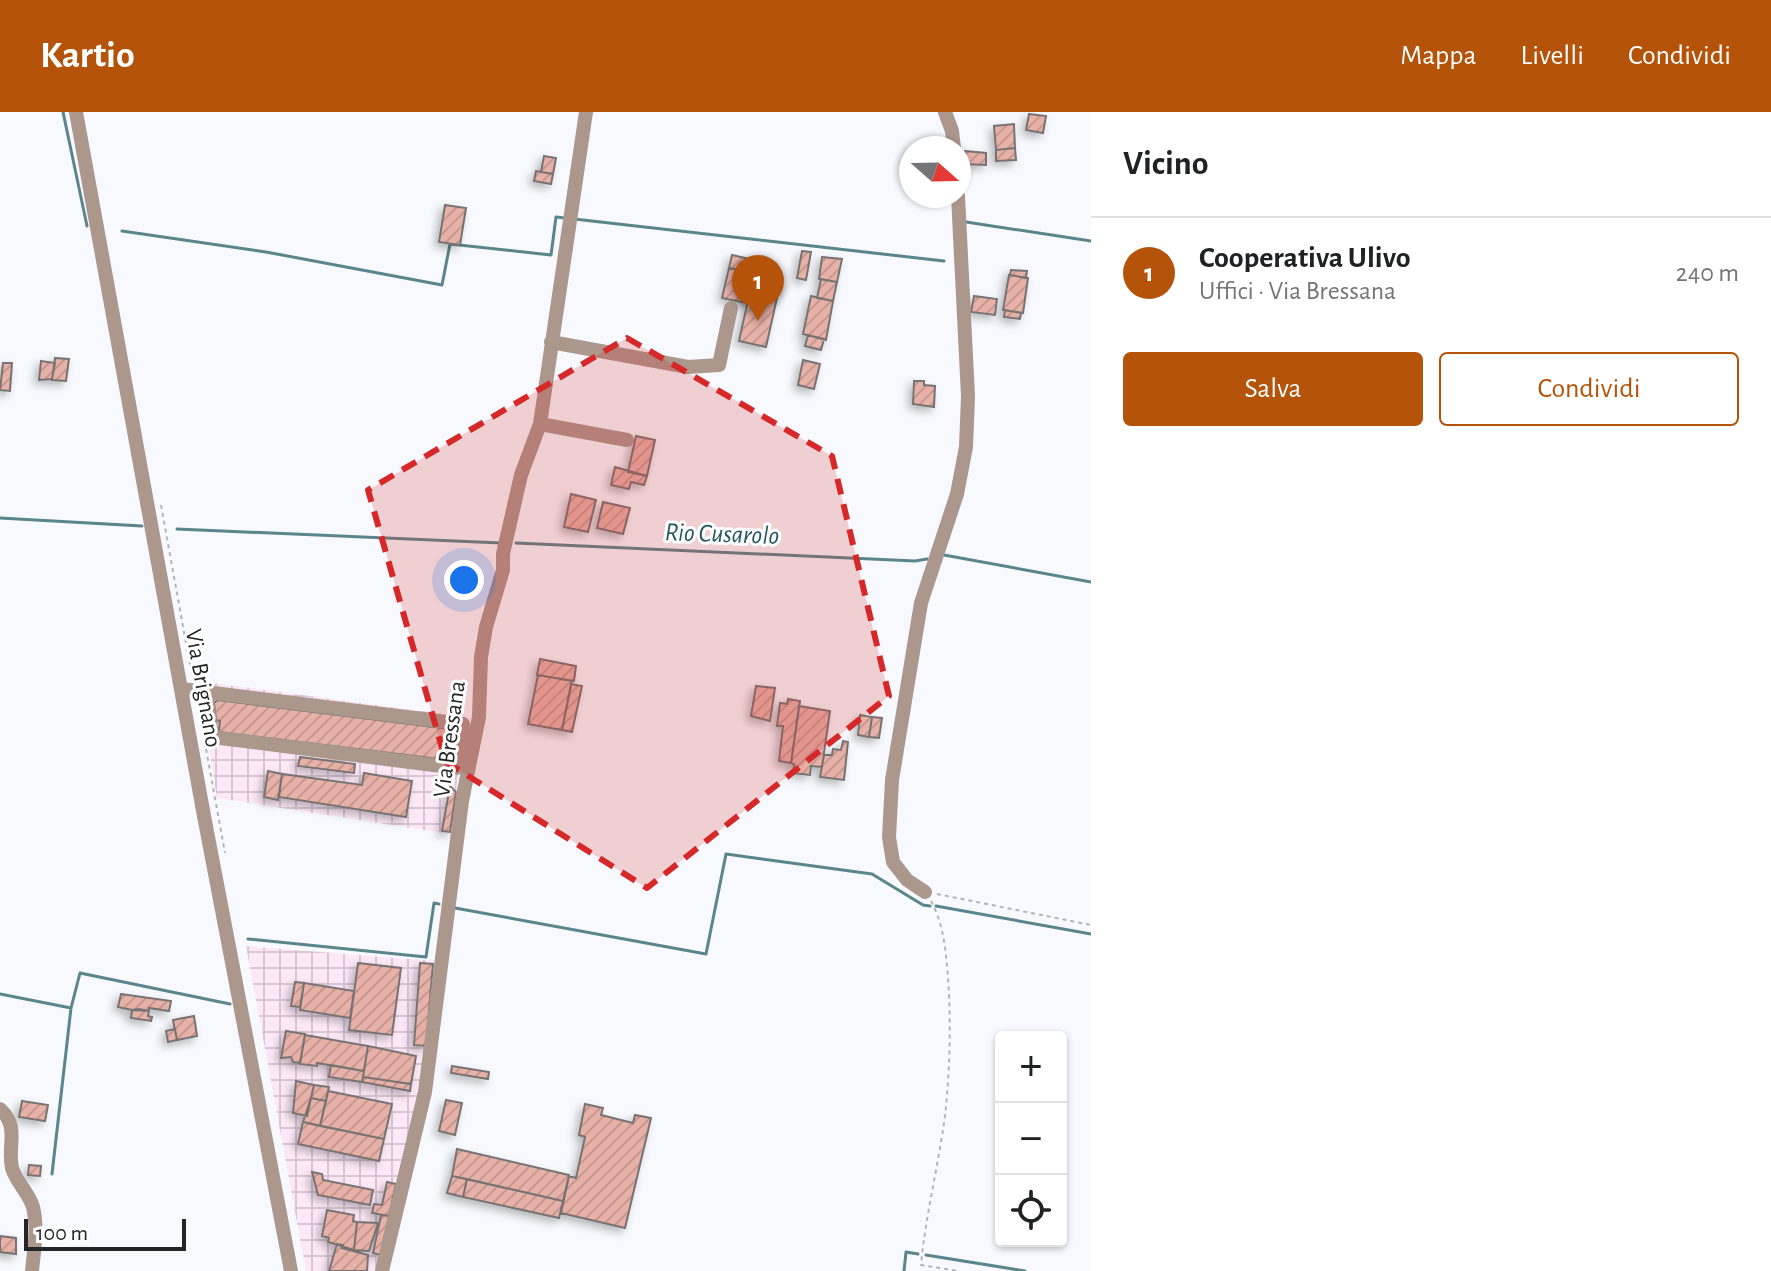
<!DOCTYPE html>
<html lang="it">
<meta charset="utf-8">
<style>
:root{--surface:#fff;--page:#f2f2f2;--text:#202124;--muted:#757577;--line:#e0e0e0;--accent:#b45309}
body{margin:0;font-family:"Alegreya Sans",sans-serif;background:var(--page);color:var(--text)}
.controls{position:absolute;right:24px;bottom:24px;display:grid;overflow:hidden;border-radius:8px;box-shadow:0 2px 6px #0004}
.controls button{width:72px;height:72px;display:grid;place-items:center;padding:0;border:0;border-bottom:2px solid var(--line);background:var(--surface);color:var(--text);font:40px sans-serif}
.compass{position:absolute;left:899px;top:24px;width:72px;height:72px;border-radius:50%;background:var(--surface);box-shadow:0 2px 6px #0004;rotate:110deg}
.scale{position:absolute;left:24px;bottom:20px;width:162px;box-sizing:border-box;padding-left:8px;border:4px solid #242526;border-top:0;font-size:22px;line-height:28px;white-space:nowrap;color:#242526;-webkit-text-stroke:6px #fff;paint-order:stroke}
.you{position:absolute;left:464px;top:468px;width:28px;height:28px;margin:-20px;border:6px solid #fff;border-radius:50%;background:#1a73e8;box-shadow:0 0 0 12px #1a73e833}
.badge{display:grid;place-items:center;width:52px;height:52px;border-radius:50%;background:var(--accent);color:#fff;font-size:26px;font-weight:700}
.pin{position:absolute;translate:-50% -66px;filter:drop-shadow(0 2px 4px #0008)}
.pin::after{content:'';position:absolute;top:42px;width:28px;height:24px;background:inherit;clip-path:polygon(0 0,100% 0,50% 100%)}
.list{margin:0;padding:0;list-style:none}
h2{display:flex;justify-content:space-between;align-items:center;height:104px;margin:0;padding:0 32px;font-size:34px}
h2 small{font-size:26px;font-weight:400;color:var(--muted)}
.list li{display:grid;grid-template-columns:52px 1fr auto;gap:24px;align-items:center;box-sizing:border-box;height:112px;padding:0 32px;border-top:2px solid var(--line)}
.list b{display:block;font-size:30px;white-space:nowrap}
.list p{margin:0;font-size:26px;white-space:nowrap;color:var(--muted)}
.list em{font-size:26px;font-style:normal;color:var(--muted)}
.actions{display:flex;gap:16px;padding:24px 32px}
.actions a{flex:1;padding:18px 0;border:2px solid var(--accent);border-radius:8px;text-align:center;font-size:28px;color:var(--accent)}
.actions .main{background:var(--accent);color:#fff}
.icon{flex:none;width:44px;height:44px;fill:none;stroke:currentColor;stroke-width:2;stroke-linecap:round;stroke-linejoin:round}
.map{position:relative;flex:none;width:1091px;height:1159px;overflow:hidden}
header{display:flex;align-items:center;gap:48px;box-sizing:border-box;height:112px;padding:0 40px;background:var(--accent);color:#fff}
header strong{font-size:38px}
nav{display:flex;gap:44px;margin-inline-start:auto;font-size:28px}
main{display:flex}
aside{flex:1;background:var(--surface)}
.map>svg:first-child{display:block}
</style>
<header>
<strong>Kartio</strong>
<nav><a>Mappa</a><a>Livelli</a><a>Condividi</a></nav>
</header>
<main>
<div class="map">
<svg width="1091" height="1159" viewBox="0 0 1091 1159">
<defs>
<pattern id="industrial-grid" width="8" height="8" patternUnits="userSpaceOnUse" patternTransform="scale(2)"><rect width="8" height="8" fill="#fde8f8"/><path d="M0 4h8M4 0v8" fill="none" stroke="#d9c7d4"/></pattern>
<pattern id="building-hatch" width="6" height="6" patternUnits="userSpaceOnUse" patternTransform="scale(2)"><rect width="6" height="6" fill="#e7b1a7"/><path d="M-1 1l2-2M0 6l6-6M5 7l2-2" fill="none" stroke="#c69890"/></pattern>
<filter id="shadow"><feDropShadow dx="-4" dy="4" stdDeviation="4" flood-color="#0004"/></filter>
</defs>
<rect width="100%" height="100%" fill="#f7f9fe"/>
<path fill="url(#industrial-grid)" d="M198,569L466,605L450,722L217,686Z
M246,834L436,849L427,940L380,1159H306Z"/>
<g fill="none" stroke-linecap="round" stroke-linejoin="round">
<path stroke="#5a868b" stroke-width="3" d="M63,0L87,114
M574,107L944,149
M966,110L1091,129
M122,119L266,140L442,173L450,132L551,143L556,105L565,106
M0,406L142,414
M177,417L501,431
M516,431L915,449L927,447
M944,443L1091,470
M936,794L1091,822
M455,796L706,842L726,742L872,762L923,793L930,794
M248,827L426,845L434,791L439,792
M0,882L71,896
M52,1062L71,896L80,861L230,892
M926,1143L1025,1159
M904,1159L906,1140L918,1142"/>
</g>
<path fill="url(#building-hatch)" stroke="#787372" stroke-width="2" filter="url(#shadow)" d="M1029,2L1046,4L1043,21L1026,18Z
M1014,12L1015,36L996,38L994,14Z
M1015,36L1016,48L996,49V38Z
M965,39L986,41V53L963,52Z
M544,44L556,46L553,62L541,60Z
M536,59L553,62L551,72L534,69Z
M445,93L466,96L460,133L439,130Z
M802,139L811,140L806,168L797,166Z
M732,143L750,147L747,159L729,156Z
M822,145L842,147L837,170L819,167Z
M729,156L754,161L747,191L722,186Z
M1011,158L1027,159L1026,166L1010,163Z
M754,161L781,168L766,235L739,229Z
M1009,163L1028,166L1023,201L1003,198Z
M821,167L837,170L833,189L817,186Z
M811,184L833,189L826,228L803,222Z
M974,184L997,187L995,203L971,200Z
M1005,198L1021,201L1020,207L1004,205Z
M808,223L824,227L821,238L805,234Z
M55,246L69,247L66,269L52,268Z
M803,248L820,252L814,277L798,273Z
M41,249L55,251L52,267L39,268Z
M3,251H12L10,279L0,278Z
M914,269H924V273L935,274L934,295L913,292Z
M636,324L655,328L647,364L628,360Z
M615,355L647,364L644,373L631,370L629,377L611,373Z
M571,382L596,388L588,420L564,415Z
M603,390L630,396L623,422L597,416Z
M540,547L576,554L574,569L537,563Z
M538,563L572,569L562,618L528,612Z
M571,572L582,574L572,620L562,618Z
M756,574L775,576L770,609L751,604Z
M788,587L800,589L791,651L779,649L783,614H777L780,591L787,592Z
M218,588L458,618L455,649L219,620L220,609L216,608L214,591Z
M799,594L830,599L822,655L811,654L810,663L793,661L794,652L791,651Z
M860,603L872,605L869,625L858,623Z
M872,605L882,606L879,626L869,625Z
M843,629L848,630L844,668L820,665L824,643H832L833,637L841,638Z
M300,645L355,652L354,661L298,654Z
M268,659L282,662L278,688L264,685Z
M364,661L412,669L406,705L279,685L282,662L362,673Z
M450,674L456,680L450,720L442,719Z
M358,851L401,856L392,923L349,918Z
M420,851L433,852L426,934L414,933Z
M295,870L304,871L300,895L291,894Z
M304,871L354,879L350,906L300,898Z
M121,882L171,889L169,899L149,896V899L132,898L118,895Z
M139,897L149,899L148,904L152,905L151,909L131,906L132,898Z
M194,904L197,924L177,928L173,908Z
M175,917L177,928L168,930L166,919Z
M286,919L305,922L300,951L293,950L291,945L281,946Z
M305,923L368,934L364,959L317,951V954L300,952Z
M368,934L416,944L411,972L363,965Z
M331,953L364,959L362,970L329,965Z
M452,954L489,960L488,967L451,961Z
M363,965L411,972L410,979L362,970Z
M296,969L314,973L307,1004L293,1001Z
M314,973L329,975L326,989L311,986Z
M328,979L392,992L384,1027L320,1014Z
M311,986L326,989L320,1014L303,1010Z
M446,988L462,991L455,1023L439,1019Z
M22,989L48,993L45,1009L19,1005Z
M585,992L603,996L601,1003L633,1011L635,1003L651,1006L625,1116L561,1101L569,1064L576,1066L585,1025L579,1023Z
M303,1010L384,1027L379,1049L298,1032Z
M457,1037L569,1063L563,1089L452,1064Z
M29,1053L41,1054L40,1064L28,1063Z
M312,1060L322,1062L323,1068L373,1078L370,1093L318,1083Z
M452,1064L467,1067L463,1085L447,1081Z
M467,1067L563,1089L559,1106L463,1085Z
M387,1070L396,1072L389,1104L372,1101L374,1092L382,1093Z
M327,1098L354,1103L353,1109L357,1110L354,1138L328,1130L329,1126L322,1124Z
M381,1103L389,1104L381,1143L373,1141Z
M357,1110L378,1111L369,1139L354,1138Z
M0,1124L16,1126V1142L0,1140Z
M337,1132L343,1133L342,1136L368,1143L367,1159H329Z"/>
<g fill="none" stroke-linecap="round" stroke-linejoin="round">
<path stroke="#b1b3b6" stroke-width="2" stroke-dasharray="4 4" stroke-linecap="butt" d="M161,393L192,564
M206,637L225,741
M937,782L1091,813
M931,789C944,813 946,840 948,866C951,908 950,953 946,995C940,1048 926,1099 921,1153L959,1159"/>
<path stroke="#ac978d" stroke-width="14" d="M76,0L204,704L291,1159
M945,0L952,19L954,36
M551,230L688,255L719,253L731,196
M540,312L627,328
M181,577L206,580L463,612L457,656L212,625L206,580
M925,780L907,768L893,750L889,725L892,668L921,491L957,382L966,335L968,284L958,84
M0,997C20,1014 7,1034 12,1056C16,1070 29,1081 33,1095C38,1115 34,1139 32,1159
M382,1159L425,980L462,689L479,605L481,545L486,515L503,458V442L521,363L540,312L586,0"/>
</g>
<path fill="#d62828" fill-opacity="0.2" stroke="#d62828" stroke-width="6" stroke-dasharray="16 10" stroke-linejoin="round" d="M627,226L832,344L889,584L647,776L446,650L368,378Z"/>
<g text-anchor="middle" stroke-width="6" stroke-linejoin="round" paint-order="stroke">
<g font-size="24" fill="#242526" stroke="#fff">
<text transform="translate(204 576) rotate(80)" y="8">Via Brignano</text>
<text transform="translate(449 627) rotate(-82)" y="8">Via Bressana</text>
</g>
<g font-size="26" font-style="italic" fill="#22585e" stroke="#fff">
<text transform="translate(722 421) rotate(2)" y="9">Rio Cusarolo</text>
</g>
</g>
</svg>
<div class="controls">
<button>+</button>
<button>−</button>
<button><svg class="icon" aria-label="locate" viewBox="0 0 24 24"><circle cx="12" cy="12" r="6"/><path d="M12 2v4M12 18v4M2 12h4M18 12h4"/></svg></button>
</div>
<svg class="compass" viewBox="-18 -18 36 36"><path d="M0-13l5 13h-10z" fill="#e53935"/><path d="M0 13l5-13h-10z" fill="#757577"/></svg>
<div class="scale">100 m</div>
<div class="you"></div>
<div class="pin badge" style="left:758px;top:209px">1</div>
</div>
<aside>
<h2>Vicino<small></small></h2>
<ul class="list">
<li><span class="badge">1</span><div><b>Cooperativa Ulivo</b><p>Uffici · Via Bressana</p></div><em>240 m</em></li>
</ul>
<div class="actions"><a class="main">Salva</a><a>Condividi</a></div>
</aside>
</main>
